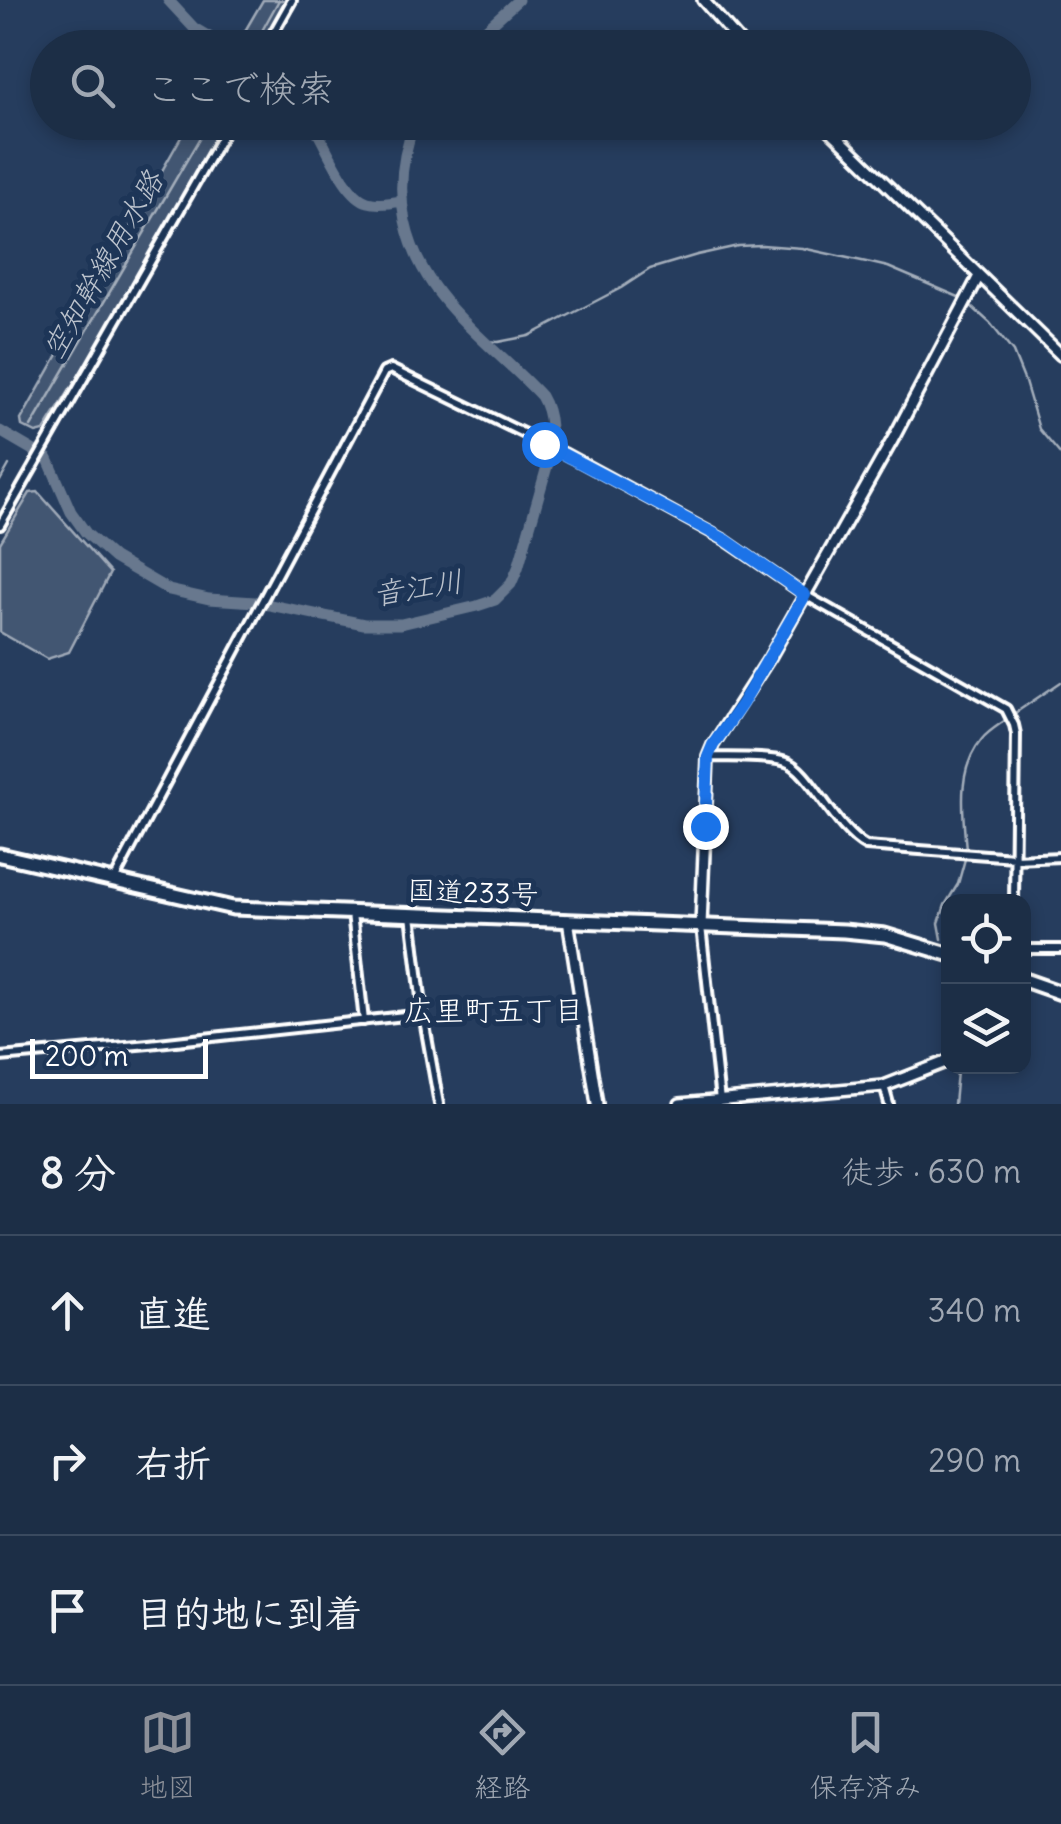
<!DOCTYPE html>
<html lang="ja">
<meta charset="utf-8">
<style>
:root{--surface:#1c2e46;--page:#293a51;--text:#f1f3f6;--muted:#a0a8b3;--line:#3a4a5f;--accent:#8c9099}
body{margin:0;font-family:Delius,"Klee One",sans-serif;background:var(--page);color:var(--text)}
.controls{position:absolute;right:30px;bottom:30px;display:grid;overflow:hidden;border-radius:20px;box-shadow:0 5px 15px #0003}
.controls button{width:90px;height:90px;display:grid;place-items:center;padding:0;border:0;border-bottom:2px solid var(--line);background:var(--surface);color:var(--text);font:50px sans-serif}
.scale{position:absolute;left:30px;bottom:25px;width:178px;box-sizing:border-box;padding-left:10px;border:5px solid #fff;border-top:0;font-size:28px;line-height:35px;white-space:nowrap;color:#fff;-webkit-text-stroke:8px #1d3557;paint-order:stroke}
.stop{position:absolute;width:30px;height:30px;margin:-22px;border:8px solid #1a73e8;border-radius:50%;background:#fff}
.stop.end{background:#1a73e8;border-color:#fff;box-shadow:0 2px 10px #0008}
.list{margin:0;padding:0;list-style:none}
h2{display:flex;justify-content:space-between;align-items:center;height:130px;margin:0;padding:0 40px;font-size:42px}
h2 small{font-size:32px;font-weight:400;color:var(--muted)}
.list li{display:grid;grid-template-columns:65px 1fr auto;gap:30px;align-items:center;box-sizing:border-box;height:150px;padding:0 40px;border-top:2px solid var(--line)}
.list b{display:block;font-size:38px;white-space:nowrap}
.list em{font-size:32px;font-style:normal;color:var(--muted)}
.icon{flex:none;width:55px;height:55px;fill:none;stroke:currentColor;stroke-width:2;stroke-linecap:round;stroke-linejoin:round}
.map{position:relative;flex:none;width:1061px;height:1104px;overflow:hidden}
.search{position:absolute;background:var(--surface);box-shadow:0 5px 15px #0003;left:30px;right:30px;top:30px;height:110px;display:flex;align-items:center;gap:25px;box-sizing:border-box;padding:0 35px;border-radius:55px;color:var(--muted);font-size:38px}
.sheet{height:580px;background:var(--surface)}
nav{display:flex;justify-content:space-around;align-items:center;box-sizing:border-box;height:140px;border-top:2px solid var(--line);background:var(--surface);font-size:28px;color:var(--muted)}
nav a{display:grid;justify-items:center;gap:5px}
nav .on{color:var(--accent)}
.map>svg:first-child{display:block}
</style>
<div class="map">
<svg width="1061" height="1104" viewBox="0 0 1061 1104">
<rect width="100%" height="100%" fill="#263d5e"/>
<filter id="ink" filterUnits="userSpaceOnUse"><feTurbulence type="fractalNoise" baseFrequency=".01" numOctaves="2"/><feDisplacementMap in="SourceGraphic" scale="20" xChannelSelector="R" yChannelSelector="G"/><feConvolveMatrix kernelMatrix="1 2 1 2 8 2 1 2 1" color-interpolation-filters="sRGB"/></filter>
<g filter="url(#ink)">
<path fill="#425672" stroke="#a0aab8" stroke-width="2.5" d="M263,0H292L265,47L235,48Z
M189,123H230L156,253L44,431L36,433L22,426L21,420Z
M38,492L110,573L69,652L47,659L0,632V543L30,493Z"/>
<g fill="none" stroke-linecap="round" stroke-linejoin="round">
<path stroke="#a4aebb" stroke-width="2.5" d="M258,38L279,0
M970,305L990,323L1013,352L1025,382L1039,429L1061,455
M485,341L498,342L529,336L621,288L650,269L697,255L738,246L762,245L802,248L871,263L888,267L961,298
M31,427L209,122
M0,481L9,465
M1015,713L1061,682
M966,849C963,813 956,770 982,739C988,731 999,725 1007,719
M942,939L939,923L945,905L958,884L965,859
M954,1104L957,1072"/>
<path stroke="#67788e" stroke-width="11" d="M168,0L194,28L228,48
M465,48L518,0
M312,122C325,143 345,196 368,202C379,205 391,203 401,201
M0,431L48,459L71,512L86,533L114,558L169,590L209,599L255,602L364,624H401L477,606L495,600L511,584L518,568L548,463C551,440 553,416 541,396C512,365 480,340 452,309C403,255 388,190 415,122"/>
<defs>
<path id="minor" d="M265,48L292,0
M0,525L230,122
M708,757C730,758 767,756 786,762C809,768 835,830 866,846L1014,857
M1014,859L1061,857
M113,882L384,372L391,369L564,453L725,540L805,595L1006,709L1014,725L1016,734L1014,902
M352,913L364,1021
M411,915L423,1014L439,1104
M701,926L720,1101
M1024,949H1061
M0,1057L149,1044L423,1014
M884,1086L889,1104"/>
<path id="tertiary" d="M703,0L745,48
M822,122L1061,355
M568,920L597,1104
M701,925L708,757L713,745L770,657L893,439L979,276
M680,1104L884,1086L948,1061"/>
<path id="trunk" d="M0,855L233,908L844,931L885,935L948,954
M1024,980L1061,993"/>
</defs>
<use href="#minor" stroke="#fff" stroke-width="14"/>
<use href="#tertiary" stroke="#fff" stroke-width="16"/>
<use href="#trunk" stroke="#fff" stroke-width="19"/>
<use href="#minor" stroke="#1d3557" stroke-width="6"/>
<use href="#tertiary" stroke="#1d3557" stroke-width="9"/>
<use href="#trunk" stroke="#1d3557" stroke-width="11"/>
</g>
</g>
<g fill="none" stroke-linecap="round" stroke-linejoin="round" filter="url(#ink)">
<path stroke="#1a73e8" stroke-width="12" d="M544,444L726,540L805,595L742,704L713,745L708,757L705,826"/>
</g>
<g text-anchor="middle" stroke-width="10" stroke-linejoin="round" paint-order="stroke">
<g font-size="28" fill="#fff" stroke="#1d3557">
<text transform="translate(473 892) rotate(2)" y="10">国道233号</text>
</g>
<g font-size="30" font-style="italic" fill="#bbc2cc" stroke="#1d3557">
<text transform="translate(103 265) rotate(-60)" y="10">空知幹線用水路</text>
<text transform="translate(418 588) rotate(-9)" y="10">音江川</text>
</g>
<g font-size="30" fill="#fff" stroke="#1d3557">
<text x="494" y="1021">広里町五丁目</text>
</g>
</g>
</svg>
<div class="controls">
<button><svg class="icon" aria-label="locate" viewBox="0 0 24 24"><circle cx="12" cy="12" r="6"/><path d="M12 2v4M12 18v4M2 12h4M18 12h4"/></svg></button>
<button><svg class="icon" aria-label="layers" viewBox="0 0 24 24"><path d="M12 4l9 5-9 5-9-5zM3 14l9 5 9-5"/></svg></button>
</div>
<div class="scale">200 m</div>
<div class="stop" style="left:544px;top:444px"></div>
<div class="stop end" style="left:705px;top:826px"></div>
<div class="search"><svg class="icon" aria-label="search" viewBox="0 0 24 24"><circle cx="10" cy="10" r="6"/><path d="M15 15l6 6"/></svg>ここで検索</div>
</div>
<section class="sheet">
<h2>8 分<small>徒歩 · 630 m</small></h2>
<ul class="list">
<li><svg class="icon" aria-label="ahead" viewBox="0 0 24 24"><path d="M12 20V5M6 11l6-6 6 6"/></svg><div><b>直進</b></div><em>340 m</em></li>
<li><svg class="icon" aria-label="right" viewBox="0 0 24 24"><path d="M7 20v-9h11M14 6l5 5-5 5"/></svg><div><b>右折</b></div><em>290 m</em></li>
<li><svg class="icon" aria-label="arrive" viewBox="0 0 24 24"><path d="M6 21V4h12l-3 4 3 4H6"/></svg><div><b>目的地に到着</b></div></li>
</ul>
</section>
<nav>
<a class="on"><svg class="icon" aria-label="map" viewBox="0 0 24 24"><path d="M3 6l6-2 6 2 6-2v14l-6 2-6-2-6 2zM9 4v14M15 6v14"/></svg>地図</a>
<a><svg class="icon" aria-label="directions" viewBox="0 0 24 24"><path d="M12 3l9 9-9 9-9-9zM9 14v-3h6M13 9l2 2-2 2"/></svg>経路</a>
<a><svg class="icon" aria-label="saved" viewBox="0 0 24 24"><path d="M7 4h10v16l-5-4-5 4z"/></svg>保存済み</a>
</nav>
